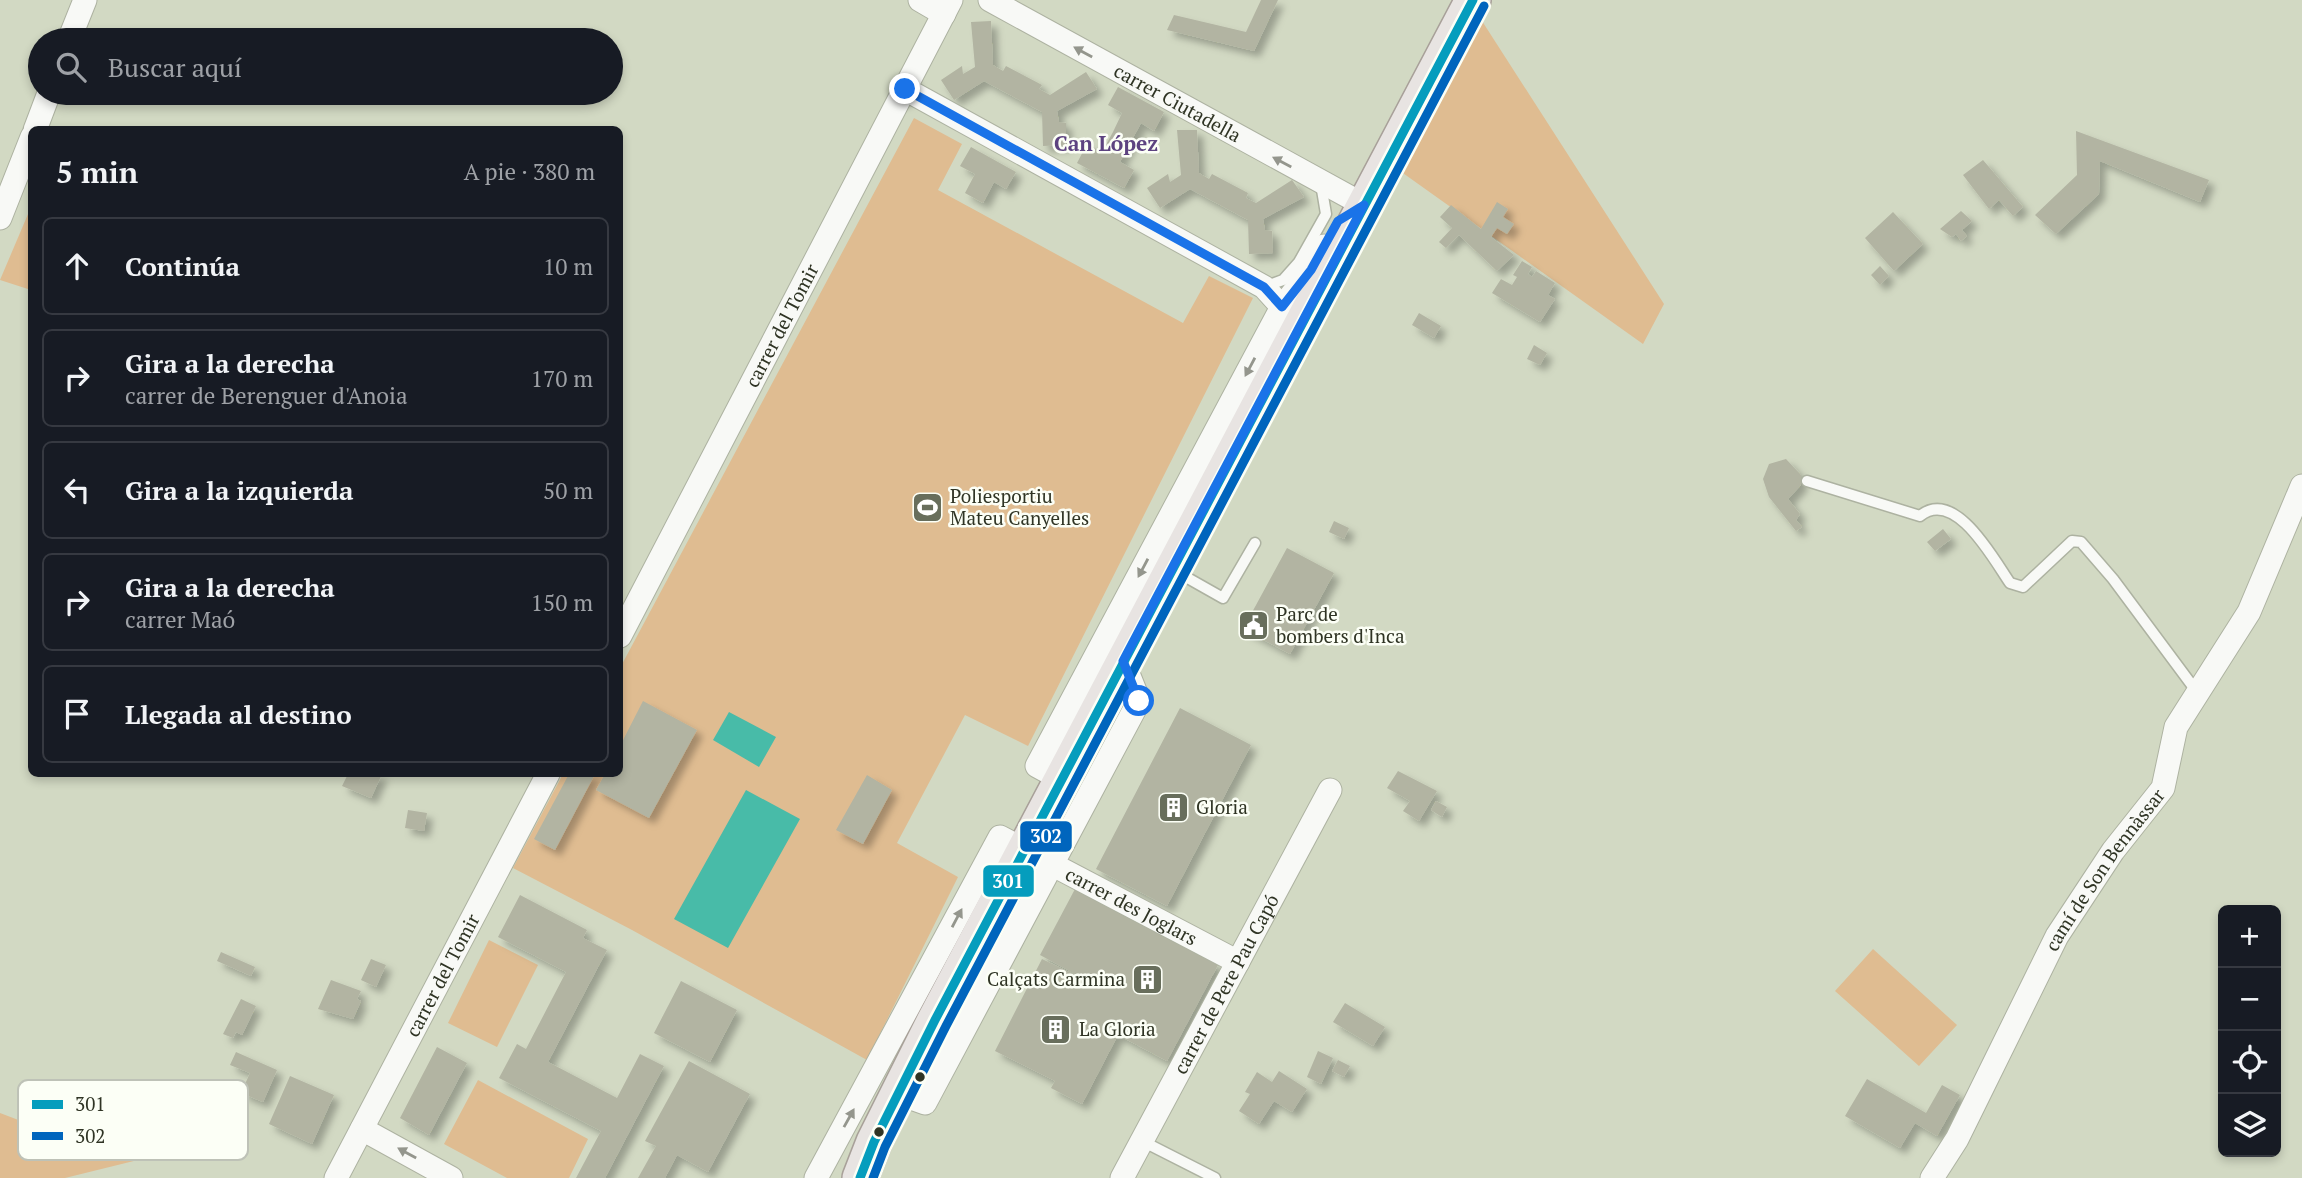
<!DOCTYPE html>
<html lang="es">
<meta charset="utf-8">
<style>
:root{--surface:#171b24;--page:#242831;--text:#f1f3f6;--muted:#9ea1a6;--line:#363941}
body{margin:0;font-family:"PT Serif",serif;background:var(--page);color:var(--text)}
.controls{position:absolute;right:21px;bottom:21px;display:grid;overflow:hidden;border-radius:10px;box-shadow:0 4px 10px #0003}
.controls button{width:63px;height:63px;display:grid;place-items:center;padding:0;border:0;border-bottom:2px solid var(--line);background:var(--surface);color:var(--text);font:35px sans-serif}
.stop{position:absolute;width:21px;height:21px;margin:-16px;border:5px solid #1a73e8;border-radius:50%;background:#fff}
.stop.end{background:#1a73e8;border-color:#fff;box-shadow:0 2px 7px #0008}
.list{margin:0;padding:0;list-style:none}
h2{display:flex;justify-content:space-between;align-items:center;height:91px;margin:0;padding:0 28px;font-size:30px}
h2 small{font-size:23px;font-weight:400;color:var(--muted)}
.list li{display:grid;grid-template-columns:46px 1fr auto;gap:21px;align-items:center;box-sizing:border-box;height:98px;margin:0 14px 14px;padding:0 14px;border:2px solid var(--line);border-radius:10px}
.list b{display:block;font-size:26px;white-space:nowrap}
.list p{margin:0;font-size:23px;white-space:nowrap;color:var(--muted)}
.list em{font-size:23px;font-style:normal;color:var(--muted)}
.icon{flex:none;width:38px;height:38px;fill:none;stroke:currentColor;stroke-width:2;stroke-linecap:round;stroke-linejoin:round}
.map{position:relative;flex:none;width:2302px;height:1178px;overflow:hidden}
.search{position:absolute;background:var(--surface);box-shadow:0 4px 10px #0003;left:28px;top:28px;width:595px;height:77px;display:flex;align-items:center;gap:18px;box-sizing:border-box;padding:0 24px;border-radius:38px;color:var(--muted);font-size:26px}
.panel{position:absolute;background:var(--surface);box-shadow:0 4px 10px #0003;left:28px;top:126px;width:595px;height:651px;border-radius:10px}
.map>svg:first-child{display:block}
</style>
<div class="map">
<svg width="2302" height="1178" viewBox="0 0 2302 1178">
<defs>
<filter id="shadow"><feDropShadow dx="6" dy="6" stdDeviation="3.5" flood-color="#0004"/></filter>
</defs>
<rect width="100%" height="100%" fill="#d2d9c3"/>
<path fill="#dfbc91" d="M1482,21L1664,304L1643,344L1400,171Z
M914,118L962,144L938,190L1183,323L1209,276L1253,298L1028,746L965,715L897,843L958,877L867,1060L632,930L513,868L563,774H620V668Z
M31,207V290L0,280Z
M489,940L538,965L497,1047L448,1023Z
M1873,949L1957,1025L1919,1066L1835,991Z
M478,1080L588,1139L569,1178H507L444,1144Z
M0,1113L100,1151L150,1157L65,1178H0Z"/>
<path fill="#48bba8" d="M729,712L776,737L759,767L713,740Z
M746,790L800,819L728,948L674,919Z"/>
<path fill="#b2b4a2" filter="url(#shadow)" d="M1261,0H1278L1254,51L1167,30L1174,15L1246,32Z
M991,21L993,65L1003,71L1006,66L1042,85L1039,89L1050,95L1086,72L1097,89L1057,111L1059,122L1066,123V145L1043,146L1042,112L984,81L954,100L941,80L962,66L963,74L975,67L971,22Z
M1118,87L1164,112L1154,131L1141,123L1120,162L1134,170L1124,188L1077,163L1087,144L1102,152L1113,132L1122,113L1108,105Z
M1177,130H1197L1199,173L1209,179L1212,174L1248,193L1246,198L1256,203L1292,180L1304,197L1263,219L1265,230L1272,231L1273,253L1249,254L1248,220L1190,189L1160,208L1147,188L1168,174L1170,182L1181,175Z
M2076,131L2209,180L2200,202L2100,161L2099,194L2056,234L2035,215L2077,175Z
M971,147L1016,172L1006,189L994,182L983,203L965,193L975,174L960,166Z
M1983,160L2023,207L2013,216L1999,200L1989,209L1963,175Z
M1497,202L1508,209L1503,217L1514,224L1507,234L1497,228L1491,237L1514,255L1497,271L1459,235L1446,248L1439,242L1452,228L1440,217L1451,205L1481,229Z
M1961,211L1972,221L1962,230L1967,236L1961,241L1956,234L1952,237L1940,229Z
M1893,212L1923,244L1894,271L1865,238Z
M1522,261L1532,267L1528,274L1532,277L1536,271L1555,283L1548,295L1555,299L1540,322L1492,293L1501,279L1512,285L1517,277L1513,275Z
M1880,266L1889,276L1880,285L1871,275Z
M1419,313L1441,326L1434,338L1412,325Z
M1534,345L1547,353L1540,365L1527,359Z
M1786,459L1801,475V485L1788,499L1800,514L1796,520L1802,527L1796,531L1769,497L1763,479L1769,464Z
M1334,521L1349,528L1344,539L1329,532Z
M1943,529L1951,539L1935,551L1927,542Z
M1287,548L1334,573L1290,654L1243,629Z
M643,701L697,730L649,818L596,790L605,774H620V746Z
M1180,708L1251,745L1167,906L1096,869Z
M1398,771L1437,791L1419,821L1403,811L1410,801L1387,788Z
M348,774H382L371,798L342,786Z
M569,774H595L555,850L534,839Z
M867,775L892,790L863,844L836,830Z
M1436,801L1447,807L1442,817L1431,810Z
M408,810L427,813L424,831L405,828Z
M1075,889L1218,965L1167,1061L1118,1035L1082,1104L1051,1088L1055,1081L995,1051L1042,959L1090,982L1040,955Z
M520,895L587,930L583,938L607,950L548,1062L617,1098L640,1054L664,1066L605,1178H576L601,1131L499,1078L517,1044L526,1049L566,972L498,937Z
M221,952L255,967L251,976L217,961Z
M371,959L386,965L376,987L361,980Z
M331,980L361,991L357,999L361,1001L353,1019L318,1009Z
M681,981L737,1010L710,1062L654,1033Z
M241,999L256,1006L242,1035L236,1032L233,1038L223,1034Z
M1345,1003L1385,1027L1373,1046L1333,1022Z
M437,1047L467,1063L429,1135L400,1118Z
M1318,1051L1333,1058L1321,1084L1307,1077Z
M236,1052L277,1070L263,1102L241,1093L250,1073L230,1065Z
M1338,1060L1350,1066L1344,1077L1332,1071Z
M689,1061L750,1094L708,1172L677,1155L665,1178H638L656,1146L645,1141Z
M1279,1071L1307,1089L1292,1112L1274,1101L1259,1124L1239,1111L1250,1094L1245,1092L1257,1072L1272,1082Z
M290,1076L334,1095L312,1144L269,1124Z
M1867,1079L1926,1113L1942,1085L1960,1095L1937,1136L1915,1123L1900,1148L1845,1116Z"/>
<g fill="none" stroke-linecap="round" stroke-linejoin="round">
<defs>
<path id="service" d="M1264,287L1283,280L1299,262L1326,214L1321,184
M1807,481L1920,516C1955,487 1994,560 2010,583L2023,587L2072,541L2081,542L2113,579L2197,692
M1177,572L1223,598L1255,543
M1142,1141L1215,1178"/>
<g id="minor">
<path d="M920,0L944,14"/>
<path id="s1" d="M990,0L1364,205"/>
<path d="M69,40L85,0"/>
<path d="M905,89L1264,287L1282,307"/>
<path d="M35,130L49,93"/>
<path d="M0,218L32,137"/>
<path id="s2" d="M620,636L951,0"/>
<path d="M1061,779L1037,766L1282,307L1311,270L1324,246"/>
<path d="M897,1093L925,1103L1139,701L1123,661"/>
<path d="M362,1129L451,1178"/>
<path id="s3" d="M336,1178L548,774"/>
<path id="s4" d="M816,1178L1000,837L1238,962"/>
<path id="s5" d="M1122,1178L1330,790"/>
<path id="s6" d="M1932,1178L1957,1139L2057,936L2113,851L2163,788L2176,727L2249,612L2302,486"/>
</g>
<path id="primary" d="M860,1178L874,1142L935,1020L1473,0"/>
</defs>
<use href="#service" stroke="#adb2a1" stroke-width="13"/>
<use href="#minor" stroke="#adb2a1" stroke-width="25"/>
<use href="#primary" stroke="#a8a099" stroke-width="38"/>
<use href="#service" stroke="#f8f9f6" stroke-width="10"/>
<use href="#minor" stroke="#f8f9f6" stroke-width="23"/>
<use href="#primary" stroke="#e8e4e2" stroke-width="35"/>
<defs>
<path id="bus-1" d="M860,1178L874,1142L935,1020L1473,0"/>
<path id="bus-2" d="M873,1178L885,1147L946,1026L1484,6"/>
</defs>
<use href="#bus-1" stroke="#fcfff6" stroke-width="14"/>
<use href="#bus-2" stroke="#fcfff6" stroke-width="14"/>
<use href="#bus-1" stroke="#059dbd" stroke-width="9"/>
<use href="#bus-2" stroke="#0065bd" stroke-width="9"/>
</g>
<defs><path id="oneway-solid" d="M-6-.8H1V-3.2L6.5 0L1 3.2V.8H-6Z" transform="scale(1.75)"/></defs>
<g fill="#94968d">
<use href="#oneway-solid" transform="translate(1083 52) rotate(-151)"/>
<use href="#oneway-solid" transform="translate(1282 162) rotate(-152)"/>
<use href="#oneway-solid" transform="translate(1250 367) rotate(118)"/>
<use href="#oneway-solid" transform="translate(1143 568) rotate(118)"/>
<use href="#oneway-solid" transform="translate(957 918) rotate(-62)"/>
<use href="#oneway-solid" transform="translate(849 1118) rotate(-61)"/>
<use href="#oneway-solid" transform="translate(407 1153) rotate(-151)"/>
</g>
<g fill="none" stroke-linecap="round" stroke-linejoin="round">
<path stroke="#1a73e8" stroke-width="9" d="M905,89L1264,287L1282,307L1311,270L1338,221L1364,205L1123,661L1139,701"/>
</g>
<defs>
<symbol id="stadium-square" viewBox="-11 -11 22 22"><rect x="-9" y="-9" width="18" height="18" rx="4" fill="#686e5c" stroke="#fcfff6"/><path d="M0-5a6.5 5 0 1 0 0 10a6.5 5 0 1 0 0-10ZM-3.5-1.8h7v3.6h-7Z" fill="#fff"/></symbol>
<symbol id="civic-square" viewBox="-11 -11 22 22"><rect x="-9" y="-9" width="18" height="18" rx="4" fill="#686e5c" stroke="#fcfff6"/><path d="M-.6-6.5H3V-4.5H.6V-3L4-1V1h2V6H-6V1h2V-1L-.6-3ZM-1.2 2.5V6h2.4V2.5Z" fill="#fff"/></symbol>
<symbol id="building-square" viewBox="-11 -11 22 22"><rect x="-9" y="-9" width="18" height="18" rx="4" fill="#686e5c" stroke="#fcfff6"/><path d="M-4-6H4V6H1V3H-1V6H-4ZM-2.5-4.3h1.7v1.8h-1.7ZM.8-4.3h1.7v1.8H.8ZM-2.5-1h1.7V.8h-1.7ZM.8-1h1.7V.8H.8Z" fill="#fff"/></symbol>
</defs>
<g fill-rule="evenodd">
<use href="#stadium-square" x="910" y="490" width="35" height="35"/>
<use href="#civic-square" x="1236" y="608" width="35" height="35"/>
<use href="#building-square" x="1156" y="790" width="35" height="35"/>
<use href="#building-square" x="1130" y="962" width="35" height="35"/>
<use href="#building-square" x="1038" y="1012" width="35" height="35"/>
</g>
<g fill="#2f3424" stroke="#fcfff6" stroke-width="2.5">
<circle cx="920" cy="1077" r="6"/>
<circle cx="879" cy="1132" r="6"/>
</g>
<g text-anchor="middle" stroke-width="5" stroke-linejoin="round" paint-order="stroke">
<g font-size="19" fill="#2f3424" stroke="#fcfff6">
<text dy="7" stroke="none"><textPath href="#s1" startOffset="214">carrer Ciutadella</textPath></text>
<text dy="7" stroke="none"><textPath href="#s2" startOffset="350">carrer del Tomir</textPath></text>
<text dy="7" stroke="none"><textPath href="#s6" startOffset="354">camí de Son Bennàssar</textPath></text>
<text dy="7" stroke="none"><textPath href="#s4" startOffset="536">carrer des Joglars</textPath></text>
<text dy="7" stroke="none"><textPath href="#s3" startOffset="229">carrer del Tomir</textPath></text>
<text dy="7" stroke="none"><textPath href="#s5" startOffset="220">carrer de Pere Pau Capó</textPath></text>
</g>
<g font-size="19" fill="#2f3424" stroke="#fcfff6" text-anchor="start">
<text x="950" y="503">Poliesportiu<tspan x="950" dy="22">Mateu Canyelles</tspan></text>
<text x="1276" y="621">Parc de<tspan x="1276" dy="22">bombers d'Inca</tspan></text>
<text x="1196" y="814">Gloria</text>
<text x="1125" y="986" text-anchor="end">Calçats Carmina</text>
<text x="1079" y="1036">La Gloria</text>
</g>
<g font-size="21" font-weight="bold" fill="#5d4380" stroke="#fcfff6">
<text x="1106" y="151">Can López</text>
</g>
</g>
<rect x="18" y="1080" width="230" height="80" rx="10" fill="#fcfff6" stroke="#bec2b7" stroke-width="2"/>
<rect x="32" y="1100" width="31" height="9" fill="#059dbd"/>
<rect x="32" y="1132" width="31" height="8" fill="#0065bd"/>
<g font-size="19" fill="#2f3424">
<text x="75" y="1111">301</text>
<text x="75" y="1143">302</text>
</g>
<g stroke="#fcfff6" stroke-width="2.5">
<rect x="1019" y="820" width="54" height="33" rx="7" fill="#0065bd"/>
<rect x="982" y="864" width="53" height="34" rx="7" fill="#059dbd"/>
</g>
<g font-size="19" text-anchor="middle" font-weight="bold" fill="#fff">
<text x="1046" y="843">302</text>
<text x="1008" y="888">301</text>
</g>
</svg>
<div class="controls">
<button>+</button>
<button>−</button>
<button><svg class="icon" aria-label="locate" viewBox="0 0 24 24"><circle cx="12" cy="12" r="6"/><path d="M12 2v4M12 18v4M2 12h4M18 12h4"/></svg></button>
<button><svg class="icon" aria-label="layers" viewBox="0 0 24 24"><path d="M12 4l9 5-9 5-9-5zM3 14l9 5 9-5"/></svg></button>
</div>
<div class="stop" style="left:1139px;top:701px"></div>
<div class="stop end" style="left:905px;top:89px"></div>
<div class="search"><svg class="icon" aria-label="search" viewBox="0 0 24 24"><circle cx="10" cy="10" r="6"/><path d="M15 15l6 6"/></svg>Buscar aquí</div>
<section class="panel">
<h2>5 min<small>A pie · 380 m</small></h2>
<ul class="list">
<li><svg class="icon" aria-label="ahead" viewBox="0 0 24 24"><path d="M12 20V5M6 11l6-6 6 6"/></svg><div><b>Continúa</b></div><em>10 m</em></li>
<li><svg class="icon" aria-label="right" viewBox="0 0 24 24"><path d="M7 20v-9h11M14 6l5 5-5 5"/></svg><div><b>Gira a la derecha</b><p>carrer de Berenguer d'Anoia</p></div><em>170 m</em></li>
<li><svg class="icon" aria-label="left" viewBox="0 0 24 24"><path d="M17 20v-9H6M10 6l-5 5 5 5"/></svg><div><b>Gira a la izquierda</b></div><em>50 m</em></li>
<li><svg class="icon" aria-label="right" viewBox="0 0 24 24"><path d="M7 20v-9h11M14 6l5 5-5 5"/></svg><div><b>Gira a la derecha</b><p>carrer Maó</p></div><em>150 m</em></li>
<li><svg class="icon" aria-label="arrive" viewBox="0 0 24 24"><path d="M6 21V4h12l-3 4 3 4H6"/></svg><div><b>Llegada al destino</b></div></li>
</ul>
</section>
</div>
